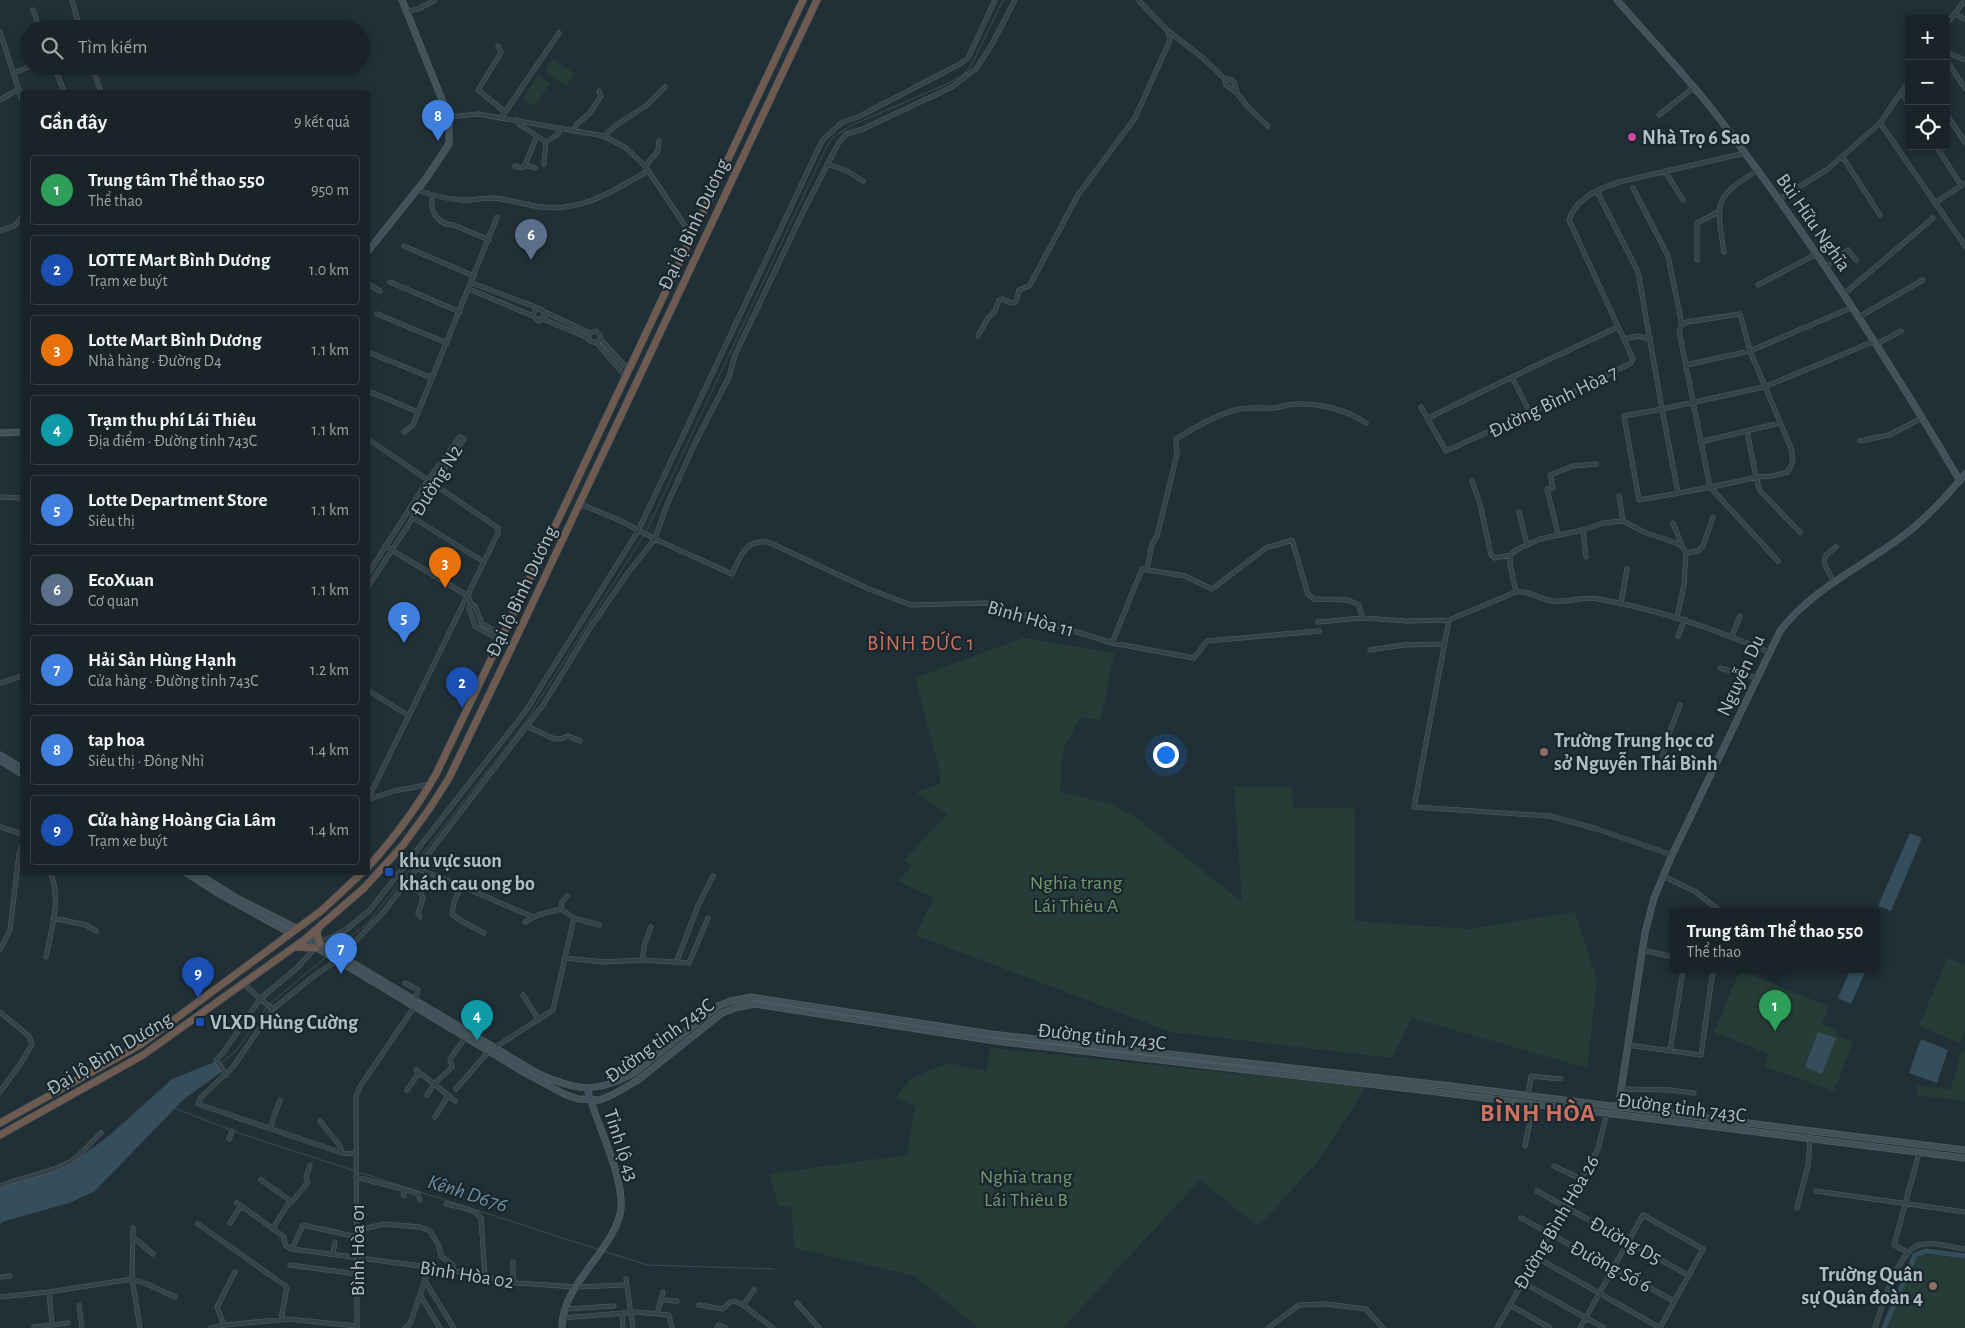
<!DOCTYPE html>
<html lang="vi">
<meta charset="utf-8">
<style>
:root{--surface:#192428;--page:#222c30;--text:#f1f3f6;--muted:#9fa4a8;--line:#374145;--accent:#ea580c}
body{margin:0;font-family:"Alegreya Sans",sans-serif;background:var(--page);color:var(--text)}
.controls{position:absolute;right:15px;top:15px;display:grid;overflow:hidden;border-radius:5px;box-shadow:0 2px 8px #0003}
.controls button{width:45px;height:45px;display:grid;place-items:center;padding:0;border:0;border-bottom:1px solid var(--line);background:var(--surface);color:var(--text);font:25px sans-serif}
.you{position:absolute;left:1165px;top:754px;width:18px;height:18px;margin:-12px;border:4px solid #fff;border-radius:50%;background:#1a73e8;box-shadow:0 0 0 8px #1a73e833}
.badge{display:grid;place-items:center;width:32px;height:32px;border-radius:50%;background:var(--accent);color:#fff;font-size:16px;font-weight:700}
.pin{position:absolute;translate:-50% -41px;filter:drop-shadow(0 1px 2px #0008)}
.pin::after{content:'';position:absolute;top:26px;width:18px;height:15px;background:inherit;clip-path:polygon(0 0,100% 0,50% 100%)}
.popup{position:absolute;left:1670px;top:908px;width:210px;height:65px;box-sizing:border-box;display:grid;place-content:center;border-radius:5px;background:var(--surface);filter:drop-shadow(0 1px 4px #0005);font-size:16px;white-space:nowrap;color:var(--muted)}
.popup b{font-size:19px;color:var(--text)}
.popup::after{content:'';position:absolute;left:50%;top:100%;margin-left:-10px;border:10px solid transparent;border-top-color:var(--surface)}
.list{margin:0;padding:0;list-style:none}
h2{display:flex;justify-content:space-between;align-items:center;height:65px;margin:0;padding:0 20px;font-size:21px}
h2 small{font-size:16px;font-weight:400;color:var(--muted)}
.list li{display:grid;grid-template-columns:32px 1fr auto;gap:15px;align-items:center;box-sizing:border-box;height:70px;margin:0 10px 10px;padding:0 10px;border:1px solid var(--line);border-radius:5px}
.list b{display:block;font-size:19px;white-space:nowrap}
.list p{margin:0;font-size:16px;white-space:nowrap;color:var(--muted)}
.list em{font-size:16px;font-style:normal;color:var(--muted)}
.icon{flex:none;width:28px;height:28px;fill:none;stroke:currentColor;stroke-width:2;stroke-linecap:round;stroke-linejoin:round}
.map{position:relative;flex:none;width:1965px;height:1328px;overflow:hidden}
.search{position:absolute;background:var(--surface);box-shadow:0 2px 8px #0003;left:20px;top:20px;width:350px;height:55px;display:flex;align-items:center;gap:12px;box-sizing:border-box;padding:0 18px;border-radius:28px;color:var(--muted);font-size:19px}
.panel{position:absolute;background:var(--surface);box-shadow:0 2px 8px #0003;left:20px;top:90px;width:350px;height:785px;border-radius:5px}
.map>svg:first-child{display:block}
</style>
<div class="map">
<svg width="1965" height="1328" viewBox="0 0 1965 1328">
<rect width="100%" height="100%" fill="#213036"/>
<path fill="#263c36" d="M553,59L575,74L566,86L544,70Z
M538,75L550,83L535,106L523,99Z
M1023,638L1114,653L1101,719L1080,718L1063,750L1060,792L1111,804L1138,819L1242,902L1234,787L1292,786L1293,808H1354L1355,921L1470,929L1575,912L1597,981L1587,1068L1412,1018L1392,1058L1171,1032L915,935L934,898L898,881L912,866L904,860L947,814L916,792L940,784V773L915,678Z
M1947,958L1965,965V1032L1960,1043L1919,1026Z
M1740,970L1823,1004L1827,1007V1012L1822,1024L1837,1030L1836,1035L1853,1042L1834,1091L1765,1067L1769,1054L1714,1032Z
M991,1048L1366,1087L1318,1161L1260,1225H1256L1200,1180L1063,1328H978L915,1276L794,1248L791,1206H779L769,1174L907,1155L915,1107L896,1098L910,1080L927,1071L949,1063L986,1071Z
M1965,1051V1101L1917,1095L1918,1085L1950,1090L1962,1052L1964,1053Z
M1922,1254L1965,1259V1328H1885L1913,1261L1917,1255Z"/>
<path fill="#344f5b" d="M1910,833L1922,838L1891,911L1878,906Z
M1850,970H1866L1851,1004L1838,998Z
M1818,1032L1836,1038L1822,1074L1805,1067Z
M1921,1039L1948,1050L1937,1083L1909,1073Z
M217,1061L224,1070L183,1100L95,1191L69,1203L5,1221L0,1224V1188L20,1179L52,1172L72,1163L110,1135L172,1079Z"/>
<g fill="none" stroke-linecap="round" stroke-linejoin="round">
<path stroke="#344f5b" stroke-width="1" d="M646,532L825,150L832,138L850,126L947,84L964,74L972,64L1003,0
M335,949L369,922L524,724L644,535
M270,1004L326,957
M221,1063L236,1051L267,1007
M174,1108L239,1133L355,1171
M358,1172L464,1206
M470,1208L600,1250
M603,1251L647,1265L774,1269"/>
<path stroke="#344f5b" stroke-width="5" d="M1884,1328L1915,1255L1926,1251L1965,1256"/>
<defs>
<path id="street" d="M72,0L80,29
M33,10L40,29
M406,12L418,9L435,0
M1955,14L1965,19
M1946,25L1965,0
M1168,31L1203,58L1225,79L1226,85L1237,93L1248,107L1268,126
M0,32L22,100
M498,46L501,52L499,56L478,90L504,111
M1946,52L1965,60
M1946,60L1965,88
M54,66L64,92
M92,66L101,92
M14,73L31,66
M1225,79C1235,78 1235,85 1237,93
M1902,93L1909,104
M0,100L19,89
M1946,114L1965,142
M1659,115L1693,88
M449,117L478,114L604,136L626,148L645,166L692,236
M501,118L559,33
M516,120L520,125L546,142
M1880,123L1965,246
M573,131L577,124L590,113L601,96L599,91
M604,136L615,126L647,105L665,87
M1936,146L1961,185
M1842,156L1880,215
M544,164L546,142L557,135L561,128
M827,164L847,171L863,181
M525,165L537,136
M515,166L522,168L525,165L535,168
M645,166L658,151L659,141
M1665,171L1683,200
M1633,188L1668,256L1682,325
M417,190C431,195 447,199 462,200C472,201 482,198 492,198C509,199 525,205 542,207C583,212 614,190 648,171
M1597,191L1638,272L1662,409L1764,387L1875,341
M1779,199L1828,169L1880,123L1909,81
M432,200C430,214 440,225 454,225L489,240
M1935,203L1965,183
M0,231L14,226L22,217
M404,246L474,276
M1724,252C1716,201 1713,198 1758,170
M1697,260V223L1720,211
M1825,268L1848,250L1856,260
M390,282L460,312
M472,283L541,309L545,316L539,321L533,316L534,312L537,309
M368,284L380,291
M1758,285L1816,254
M469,289L533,316
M1844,294L1933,218
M545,312L590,333L596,331L600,335V339L597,343L590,341L588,338L590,333
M377,314L447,343
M1859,317L1923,280
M543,319L588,338
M978,336L988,318L995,311L999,300L1002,299L1011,303L1016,302L1019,290L1029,286L1031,283L1078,195L1135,118L1170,40L1168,31L1138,0
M600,339L629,370
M1624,339L1638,336L1651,339
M597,343L626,377
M1877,344L1901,331
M368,352L432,378
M1686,365L1750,351L1853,307
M1512,377L1618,327
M368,391L418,412
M1421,407L1446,451L1530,413L1631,363L1633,359L1569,220C1575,199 1600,188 1619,182L1745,153
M1428,418L1512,377L1530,413
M1747,431L1756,477L1772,476L1788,472L1793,461L1791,448L1750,351L1740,314L1687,322L1682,325L1679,331L1710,487L1778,561
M404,432L413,425L497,217
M368,439L498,528V533L369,797
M1860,441L1889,435L1922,418
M1700,442L1780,423
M1472,481L1480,504L1491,555L1495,558L1510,555
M1678,493L1662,409L1624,416L1639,500C1678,493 1718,487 1756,477L1760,491L1800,532
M1619,496L1623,521
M0,497L22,498
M580,504L619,520L655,539L732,574C741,557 744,539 768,542L869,589L911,605L986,603L1112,643L1194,658L1207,641L1319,631
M1519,512L1527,545
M412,517L484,562
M1673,523L1682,546
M1583,530L1586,557
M1558,534L1547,489L1553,488L1550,475L1573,466L1596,464
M385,546L468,596L471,604L475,606L482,624L504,635
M1686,553L1698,551L1703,546L1713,517
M1147,570L1152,544L1157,536L1177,454L1176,439C1195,427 1214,416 1235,410C1247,406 1261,409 1274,408C1281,407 1289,404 1296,404C1320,403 1347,410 1366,423
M368,574L428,480L460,437L464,439
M1834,583L1824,563L1826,555L1836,547
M368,587L464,439
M1516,592L1510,564V555L1518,549L1540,539L1583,530L1603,523L1623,521L1644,532L1676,543L1682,546L1686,553L1684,585L1677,617
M471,604L469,608L475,626L500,640
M1621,604L1627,569
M1449,620L1414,807L1550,816L1597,829L1672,855
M1318,622L1362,618
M1678,636L1685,619
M1732,636L1740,616
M1112,643L1142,569L1185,576L1212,589L1266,548L1292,540L1308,594L1314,599L1348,600L1359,605L1362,618L1407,621L1449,620L1516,592C1530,590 1540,600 1553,601C1568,603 1583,596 1598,599C1658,609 1713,629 1769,652
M1370,650L1404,645L1444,644
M1720,668L1757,678
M0,683L22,676
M368,690L409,716
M527,726L552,738L560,739L568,736L580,741
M1660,768L1666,741L1680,705
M368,798H373L394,791L431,784
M0,827L22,834
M418,869L461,886L454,902L452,914L458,919L484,933
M1663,876L1696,892L1721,912
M406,884L421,893L423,899L418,913L420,917
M461,886L533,917
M561,909L562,902L567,896
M53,918L86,925L96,931
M525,922L538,915L561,909L574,918L599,925
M320,943L347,929L370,910L525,712L638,531L822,141L841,123L860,116L960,64L968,58L995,0
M0,950L10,930L19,854L22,845
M1642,950L1674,957
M341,956L382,914L543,705L590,628L627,574L655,539L666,507L696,441L729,377L735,355L804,210L838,144L846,134L863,129L952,87L970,73L976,69L992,44L1015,0
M46,957C51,930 62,899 50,872
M565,958L604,962L642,960L689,963L708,918
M642,960L645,943L651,927
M336,961L314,976L273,1009L233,1067L201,1097L198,1104L342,1153L356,1154
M676,963L698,906L713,876
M405,983L418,990L415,1000
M244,984L260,999L273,1009
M523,995L539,1020
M1628,1045L1701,1055L1713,970
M494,1048L553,1010L574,918
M1670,1051L1683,970
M416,1070L434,1084L427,1095
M226,1075L216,1060L223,1053L260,999L297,968L315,948
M456,1089L488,1052
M1621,1089L1669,1090L1694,1093
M407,1090L419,1073
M0,1092L23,1060L32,1044L29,1036L1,1013
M1528,1096L1531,1076L1561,1079
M455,1101L434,1084L452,1067L450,1059L465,1038
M435,1117L448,1096
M320,1121L340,1146L342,1153
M270,1128L280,1100
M229,1139L232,1131
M1525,1146L1533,1104
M1554,1166L1581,1179
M356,1177L410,1191L418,1194L420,1200
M261,1180L292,1202L308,1182L306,1177L310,1165
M0,1186C22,1177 50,1173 70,1162C81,1155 91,1142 101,1133
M403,1189L404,1196
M1537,1191L1688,1275
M1816,1191L1965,1212
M237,1203L283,1236L286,1246L292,1249L303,1225L357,1237
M446,1204C457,1207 474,1208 481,1218L485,1276
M1797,1208L1808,1166L1810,1140
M1521,1218L1674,1301
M230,1223L241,1206
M198,1224L287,1287L281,1320
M133,1228L132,1279L140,1328
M273,1228L290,1201
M357,1231L383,1224L420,1227L430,1231L439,1246L441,1256L453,1265V1271
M133,1237L153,1254
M292,1249L428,1267L485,1276L502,1282L577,1287L623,1285
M1907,1252L1894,1245L1919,1153
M333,1253L335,1242
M1536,1257L1660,1328
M290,1265L357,1274
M0,1277L10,1276
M626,1279L633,1328
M425,1281L454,1328
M1522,1282L1604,1328
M513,1283V1262
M754,1290L743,1305L773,1328
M49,1292L52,1325
M420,1295L440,1328
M0,1297L49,1292L132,1279L147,1284L175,1297
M660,1300L677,1301
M797,1303L819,1328
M79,1305L82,1328
M699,1305L723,1309L729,1303L734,1301L743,1305
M1510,1305L1550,1328
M566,1309L614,1306
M622,1314L623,1328
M657,1314L663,1292
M563,1318L636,1312L669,1315L672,1328
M224,1325L217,1307L235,1272
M34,1327L68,1323
M211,1328L224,1325L288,1319L357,1326
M357,1328L356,1095L361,1085L415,1006
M405,1328L410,1324L423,1286L428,1267
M717,1328L719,1325L725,1328
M1268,1328L1299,1305L1326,1304L1366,1309L1383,1328
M1497,1328L1598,1149L1607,1113
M1580,1328L1643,1215L1703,1249L1660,1328
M1875,1328C1881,1308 1898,1251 1919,1245C1932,1241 1951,1247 1965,1249"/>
<path id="secondary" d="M1617,0C1655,44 1696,86 1730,133C1814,244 1889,361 1960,481
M368,251L425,180L449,144V117L402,0
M0,433L22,432
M0,755L22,768
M0,760L22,774
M185,872L221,895L290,933
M195,872L238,899L296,928
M309,937L537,1073C576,1091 595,1094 634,1073L718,1006L731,1001L751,997L991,1034L1460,1087L1965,1150
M304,940L525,1073L564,1094L578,1099L600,1100L614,1094L638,1080L722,1013L735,1008L754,1004L995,1041L1429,1091L1965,1158
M1618,1110L1645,933L1654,898L1672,855L1780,631C1814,586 1869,564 1912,529C1932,512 1949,494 1965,474
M562,1328C561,1284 616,1249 621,1209C624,1176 596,1123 587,1088"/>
<path id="highway" d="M368,867C394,838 417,808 436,774L567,501L803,0
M318,929L317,935L320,943
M296,947L315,948
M0,1123L140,1045L321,911L363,872
M0,1135L143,1055L304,940L364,888L403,845L430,808L449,778L501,670L817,0"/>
</defs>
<use href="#street" stroke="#525f65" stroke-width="5"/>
<use href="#secondary" stroke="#525f65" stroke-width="7"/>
<use href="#highway" stroke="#3f4c52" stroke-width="8"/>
<use href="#street" stroke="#354247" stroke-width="4"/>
<use href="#secondary" stroke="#43525a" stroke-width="5.5"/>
<use href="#highway" stroke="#6d5b52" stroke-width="7"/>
</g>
<circle fill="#d1479c" stroke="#1a262c" stroke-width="2" cx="1632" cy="137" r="5"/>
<g fill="#8d6e63" stroke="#1a262c" stroke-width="2">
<circle cx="1544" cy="752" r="5"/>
<circle cx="1933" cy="1286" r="5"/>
</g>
<g fill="#1a4fb4" stroke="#1a262c" stroke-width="2">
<rect x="384" y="867" width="10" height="10" rx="2.5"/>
<rect x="195" y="1017" width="10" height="10" rx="2.5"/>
</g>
<g text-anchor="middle" stroke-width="4.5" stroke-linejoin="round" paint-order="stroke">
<g font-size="20" font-weight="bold" fill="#afbdc4" stroke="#1a262c" text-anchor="start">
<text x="1642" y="144">Nhà Trọ 6 Sao</text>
<text x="1554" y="747">Trường Trung học cơ<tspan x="1554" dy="23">sở Nguyễn Thái Bình</tspan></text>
<text x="399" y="867">khu vực suon<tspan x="399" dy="23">khách cau ong bo</tspan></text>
<text x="210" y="1029">VLXD Hùng Cường</text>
<text x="1923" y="1281" text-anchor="end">Trường Quân<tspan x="1923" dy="23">sự Quân đoàn 4</tspan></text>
</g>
<g font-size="20" fill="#afbdc4" stroke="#1a262c">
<text transform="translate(1814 222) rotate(55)" y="7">Bùi Hữu Nghĩa</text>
<text transform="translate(693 224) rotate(-65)" y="7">Đại lộ Bình Dương</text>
<text transform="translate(1553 401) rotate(-26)" y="7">Đường Bình Hòa 7</text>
<text transform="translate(436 480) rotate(-58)" y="7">Đường N2</text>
<text transform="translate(521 591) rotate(-65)" y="7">Đại lộ Bình Dương</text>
<text transform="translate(1031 618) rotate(16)" y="7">Bình Hòa 11</text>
<text transform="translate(1740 675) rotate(-65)" y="7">Nguyễn Du</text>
<text transform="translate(1102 1036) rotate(6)" y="7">Đường tỉnh 743C</text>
<text transform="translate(659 1040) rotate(-36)" y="7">Đường tỉnh 743C</text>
<text transform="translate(109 1053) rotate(-31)" y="7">Đại lộ Bình Dương</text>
<text transform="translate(1682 1107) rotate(7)" y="7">Đường tỉnh 743C</text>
<text transform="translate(622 1145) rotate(72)" y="7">Tỉnh lộ 43</text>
<text transform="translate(1556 1222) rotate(-60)" y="7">Đường Bình Hòa 26</text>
<text transform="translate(1626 1240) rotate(29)" y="7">Đường D5</text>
<text transform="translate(357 1250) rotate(-90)" y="7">Bình Hòa 01</text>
<text transform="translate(1611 1266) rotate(28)" y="7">Đường Số 6</text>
<text transform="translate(467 1274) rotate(9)" y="7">Bình Hòa 02</text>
</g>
<g font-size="20" fill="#719870" stroke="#1a262c">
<text x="1076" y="889">Nghĩa trang<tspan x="1076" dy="23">Lái Thiêu A</tspan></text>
<text x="1026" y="1183">Nghĩa trang<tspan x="1026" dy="23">Lái Thiêu B</tspan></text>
</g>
<g font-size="21" letter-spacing="1" fill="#cd7161" stroke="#1a262c">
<text x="921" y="650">BÌNH ĐỨC 1</text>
</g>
<g font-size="21" font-style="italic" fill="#6a91a1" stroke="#1a262c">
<text transform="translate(468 1193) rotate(18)" y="7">Kênh D676</text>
</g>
<g font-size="25" font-weight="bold" letter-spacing="1" fill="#cd7161" stroke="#1a262c">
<text x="1538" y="1121">BÌNH HÒA</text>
</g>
</g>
</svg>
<div class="controls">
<button>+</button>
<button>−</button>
<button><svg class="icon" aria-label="locate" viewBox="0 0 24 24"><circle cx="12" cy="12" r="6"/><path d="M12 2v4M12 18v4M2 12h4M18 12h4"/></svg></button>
</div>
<div class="you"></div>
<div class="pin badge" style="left:1775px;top:1031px;background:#2e9e5b">1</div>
<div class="popup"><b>Trung tâm Thể thao 550</b>Thể thao</div>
<div class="pin badge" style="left:462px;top:708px;background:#1a4fb4">2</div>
<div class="pin badge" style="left:445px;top:588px;background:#e8710a">3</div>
<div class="pin badge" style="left:477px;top:1041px;background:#0f9aa8">4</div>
<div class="pin badge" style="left:404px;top:643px;background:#3f7fe0">5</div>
<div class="pin badge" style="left:531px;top:260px;background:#5c6f8a">6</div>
<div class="pin badge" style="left:341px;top:974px;background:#3f7fe0">7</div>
<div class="pin badge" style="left:438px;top:141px;background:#3f7fe0">8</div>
<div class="pin badge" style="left:198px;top:998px;background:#1a4fb4">9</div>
<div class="search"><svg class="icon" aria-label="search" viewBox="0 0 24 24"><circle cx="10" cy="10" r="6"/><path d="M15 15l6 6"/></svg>Tìm kiếm</div>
<section class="panel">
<h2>Gần đây<small>9 kết quả</small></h2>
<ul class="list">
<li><span class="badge" style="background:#2e9e5b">1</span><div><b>Trung tâm Thể thao 550</b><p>Thể thao</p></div><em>950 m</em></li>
<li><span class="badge" style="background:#1a4fb4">2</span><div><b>LOTTE Mart Bình Dương</b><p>Trạm xe buýt</p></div><em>1.0 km</em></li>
<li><span class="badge" style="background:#e8710a">3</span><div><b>Lotte Mart Bình Dương</b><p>Nhà hàng · Đường D4</p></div><em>1.1 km</em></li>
<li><span class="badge" style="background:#0f9aa8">4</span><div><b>Trạm thu phí Lái Thiêu</b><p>Địa điểm · Đường tỉnh 743C</p></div><em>1.1 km</em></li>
<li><span class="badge" style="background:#3f7fe0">5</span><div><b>Lotte Department Store</b><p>Siêu thị</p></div><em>1.1 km</em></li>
<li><span class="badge" style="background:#5c6f8a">6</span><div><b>EcoXuan</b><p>Cơ quan</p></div><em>1.1 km</em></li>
<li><span class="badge" style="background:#3f7fe0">7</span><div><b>Hải Sản Hùng Hạnh</b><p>Cửa hàng · Đường tỉnh 743C</p></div><em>1.2 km</em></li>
<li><span class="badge" style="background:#3f7fe0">8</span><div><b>tap hoa</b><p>Siêu thị · Đông Nhì</p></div><em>1.4 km</em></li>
<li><span class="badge" style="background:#1a4fb4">9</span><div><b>Cửa hàng Hoàng Gia Lâm</b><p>Trạm xe buýt</p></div><em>1.4 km</em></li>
</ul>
</section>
</div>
